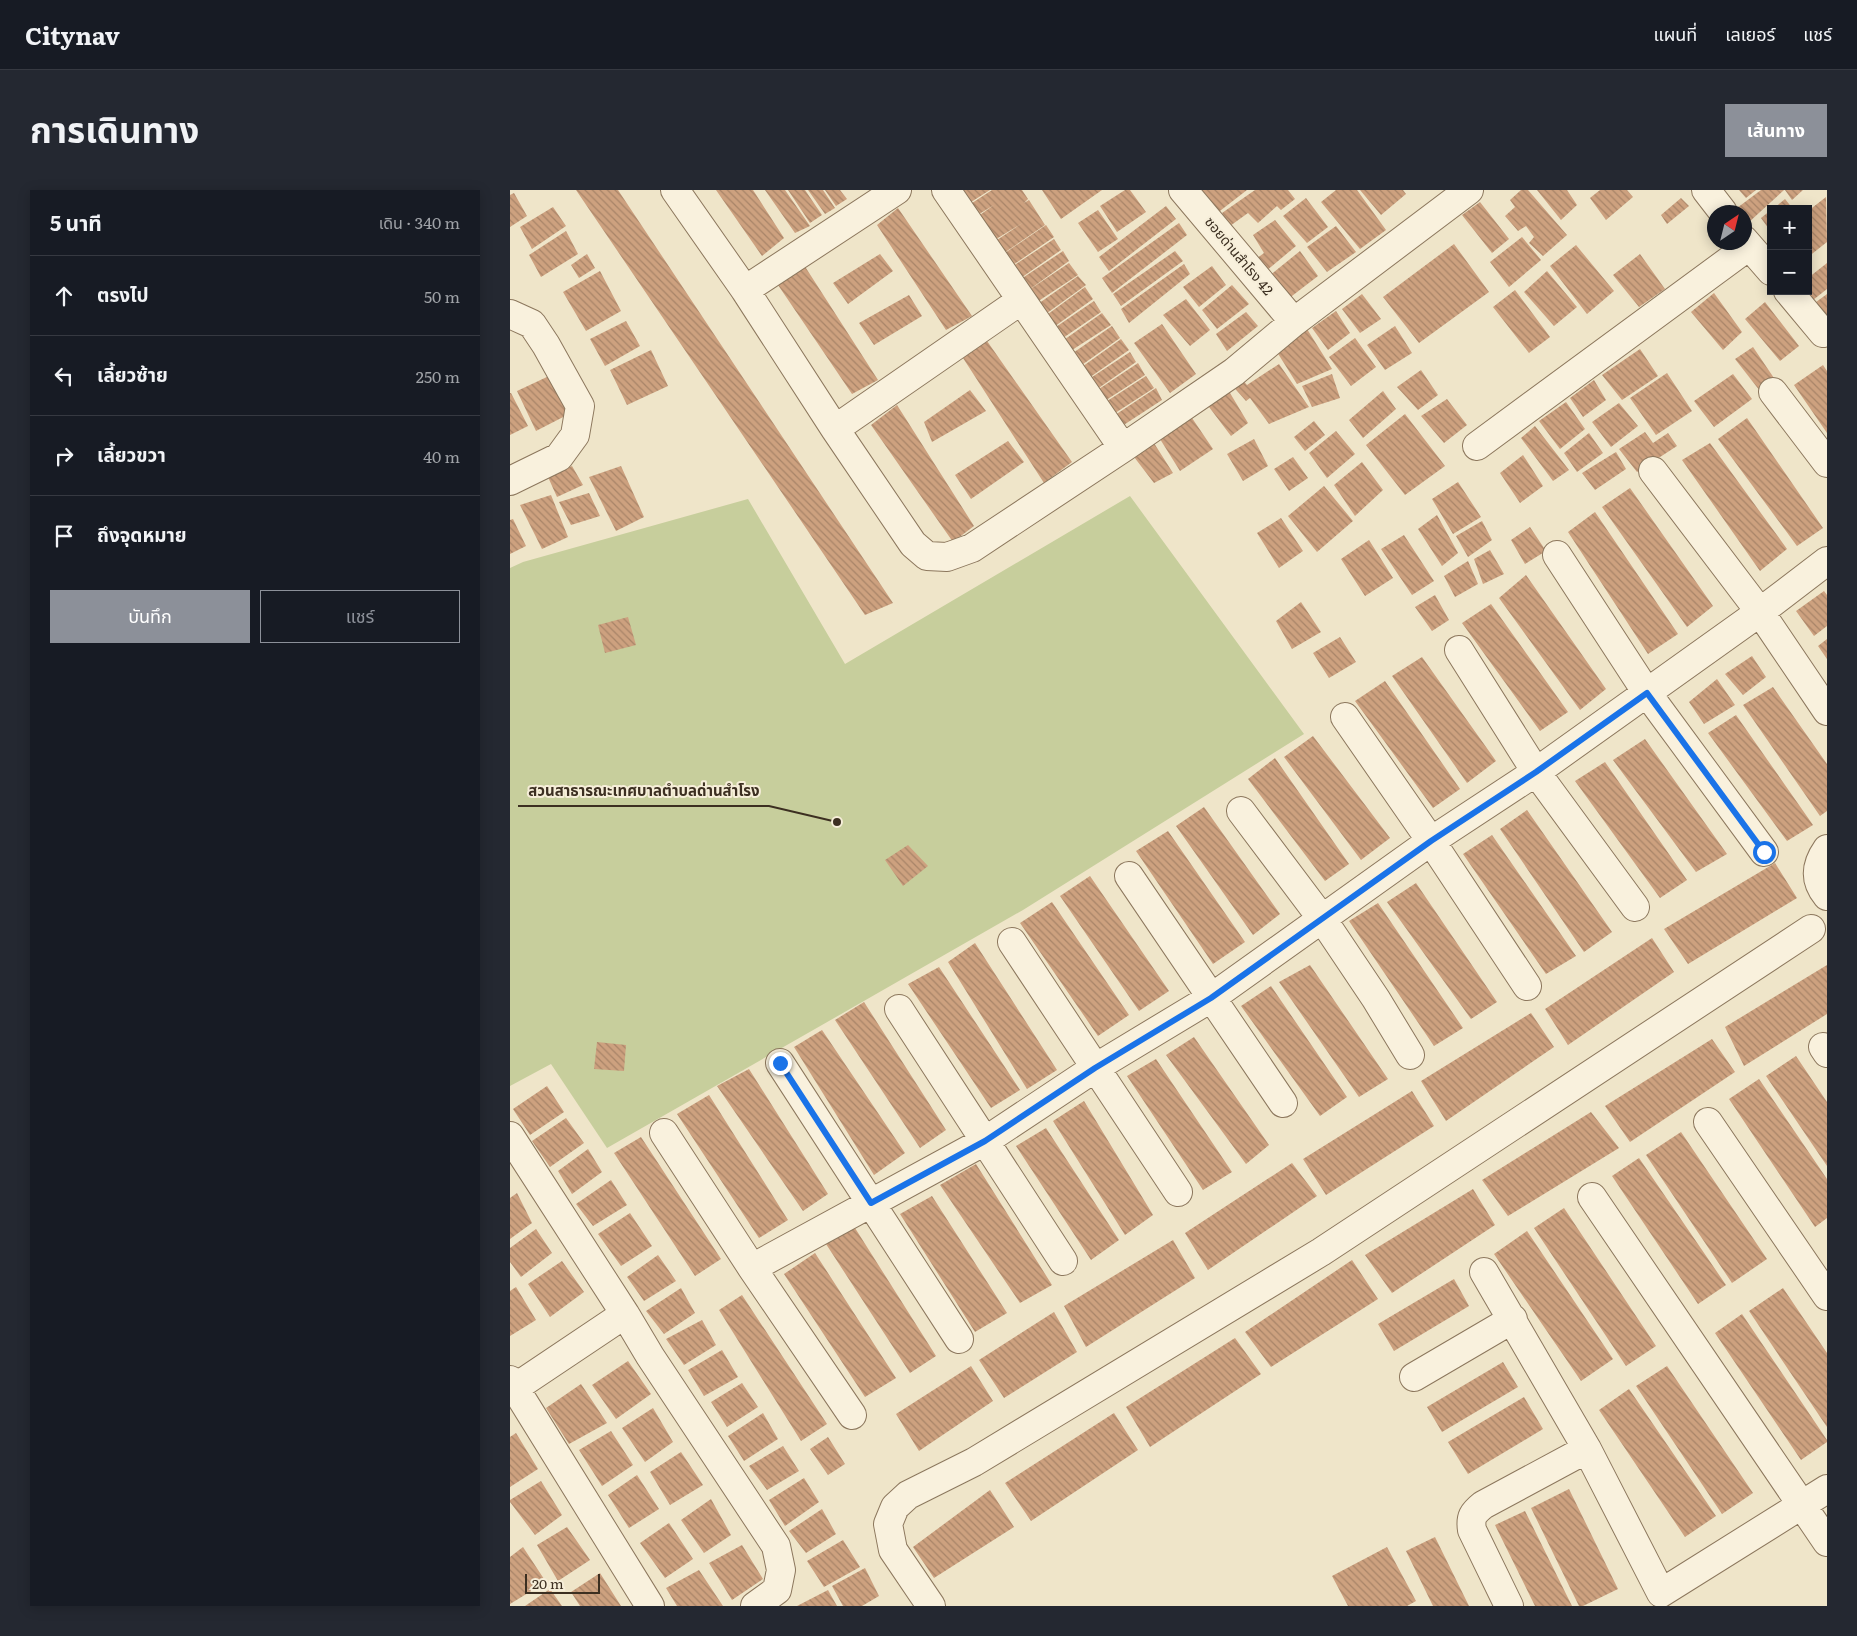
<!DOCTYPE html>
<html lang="th">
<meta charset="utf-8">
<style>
:root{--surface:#171b24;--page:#242831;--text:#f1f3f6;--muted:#9ea1a6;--line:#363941;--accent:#8c9099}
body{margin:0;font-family:Literata,"Noto Sans Thai",serif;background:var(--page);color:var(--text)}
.controls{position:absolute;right:15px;top:15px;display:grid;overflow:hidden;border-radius:0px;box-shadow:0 2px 12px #0003}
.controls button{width:45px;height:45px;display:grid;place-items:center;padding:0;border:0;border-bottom:1px solid var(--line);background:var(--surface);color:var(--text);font:25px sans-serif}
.compass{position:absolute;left:1197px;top:15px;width:45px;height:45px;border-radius:50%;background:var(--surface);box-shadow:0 2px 12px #0003;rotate:35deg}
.scale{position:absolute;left:15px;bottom:12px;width:75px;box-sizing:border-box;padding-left:5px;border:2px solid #3c2f21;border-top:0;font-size:14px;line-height:18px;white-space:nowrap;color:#3c2f21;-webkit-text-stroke:4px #f6eed9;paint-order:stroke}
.stop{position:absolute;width:15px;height:15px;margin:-11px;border:4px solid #1a73e8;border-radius:50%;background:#fff}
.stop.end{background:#1a73e8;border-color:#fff;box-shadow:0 1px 5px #0008}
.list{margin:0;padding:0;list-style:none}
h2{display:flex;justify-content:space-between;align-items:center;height:65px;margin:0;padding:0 20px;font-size:21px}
h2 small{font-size:16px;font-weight:400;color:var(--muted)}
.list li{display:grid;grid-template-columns:32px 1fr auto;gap:15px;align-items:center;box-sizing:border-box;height:80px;padding:0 20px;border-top:1px solid var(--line)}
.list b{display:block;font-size:19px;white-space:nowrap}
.list em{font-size:16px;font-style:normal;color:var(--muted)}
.actions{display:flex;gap:10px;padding:15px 20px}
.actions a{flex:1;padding:11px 0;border:1px solid var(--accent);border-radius:0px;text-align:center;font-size:18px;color:var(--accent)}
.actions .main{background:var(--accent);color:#fff}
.icon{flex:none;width:28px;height:28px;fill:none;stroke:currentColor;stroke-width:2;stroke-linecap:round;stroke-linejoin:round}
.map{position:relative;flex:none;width:1317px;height:1416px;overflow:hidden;border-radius:0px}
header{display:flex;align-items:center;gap:30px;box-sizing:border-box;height:70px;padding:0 25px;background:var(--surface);border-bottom:1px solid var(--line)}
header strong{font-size:24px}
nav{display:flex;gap:28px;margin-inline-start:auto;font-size:18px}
.intro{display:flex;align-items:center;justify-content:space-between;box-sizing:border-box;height:120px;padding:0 30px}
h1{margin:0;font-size:35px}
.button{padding:12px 22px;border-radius:0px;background:var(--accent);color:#fff;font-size:18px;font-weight:700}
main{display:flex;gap:30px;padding:0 30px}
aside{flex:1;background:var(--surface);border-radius:0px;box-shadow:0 2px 12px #0003}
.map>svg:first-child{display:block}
</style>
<header>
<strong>Citynav</strong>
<nav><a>แผนที่</a><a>เลเยอร์</a><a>แชร์</a></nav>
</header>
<div class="intro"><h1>การเดินทาง</h1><a class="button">เส้นทาง</a></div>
<main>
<aside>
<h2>5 นาที<small>เดิน · 340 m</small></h2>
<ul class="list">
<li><svg class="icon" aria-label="ahead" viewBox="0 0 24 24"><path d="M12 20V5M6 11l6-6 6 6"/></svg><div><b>ตรงไป</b></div><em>50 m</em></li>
<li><svg class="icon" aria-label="left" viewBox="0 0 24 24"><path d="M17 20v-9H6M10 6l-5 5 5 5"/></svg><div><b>เลี้ยวซ้าย</b></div><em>250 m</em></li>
<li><svg class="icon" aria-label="right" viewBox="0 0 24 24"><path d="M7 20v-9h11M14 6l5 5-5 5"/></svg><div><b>เลี้ยวขวา</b></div><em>40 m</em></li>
<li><svg class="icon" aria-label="arrive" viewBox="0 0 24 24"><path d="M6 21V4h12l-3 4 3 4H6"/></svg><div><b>ถึงจุดหมาย</b></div></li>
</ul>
<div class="actions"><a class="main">บันทึก</a><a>แชร์</a></div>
</aside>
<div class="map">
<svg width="1317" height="1416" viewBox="0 0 1317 1416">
<defs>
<pattern id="building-back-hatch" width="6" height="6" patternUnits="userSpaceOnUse" patternTransform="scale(1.25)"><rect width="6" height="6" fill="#cda17f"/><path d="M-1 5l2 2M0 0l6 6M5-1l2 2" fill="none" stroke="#a88468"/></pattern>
</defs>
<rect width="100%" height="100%" fill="#efe5c9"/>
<path fill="#c7ce9c" d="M620,306L794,544L513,720L97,958L41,874L0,896V378L13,372L238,309L335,474Z"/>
<path fill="url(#building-back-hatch)" d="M66,0H108L383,413L355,425Z
M206,0H243L274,48L252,66Z
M255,0H275L300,36L285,43Z
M278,0H295L312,25L300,33Z
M298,0H313L325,18L315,24Z
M315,0H330L337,9L326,16Z
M451,0H480L458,14Z
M482,0H512L518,9L514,13L519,10L535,35L491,65L484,52L514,32L483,51L467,27L484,15L466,26L459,15Z
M532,0H592L551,29Z
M615,0H620L636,22L607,42L590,16Z
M688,0H737L706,24Z
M745,0H778L785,9L771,20L767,16L748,33L738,23L720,36L712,23Z
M826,0H847L876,40L850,59L811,12Z
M850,0H893L896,4L871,25Z
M1011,0H1018L1057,45L1033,66L1019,53L1024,47L1016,36L1008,41L995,26L1005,17L1000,10Z
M1027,0H1057L1067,15L1051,30Z
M1090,0H1117L1123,7L1096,30L1080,8Z
M1229,0H1246L1236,8Z
M1251,0H1274L1238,33L1234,28V22H1230L1227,18Z
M1275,0H1293L1282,10Z
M4,3L17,26L0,37V5Z
M1316,7L1317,52L1298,67V21Z
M796,8L818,37L797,53L773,26Z
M1171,8L1179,16L1157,34L1151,25Z
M1275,9L1283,19H1263Z
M970,12L999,49L982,63L952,25Z
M656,16L666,29L599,81L589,67Z
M43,17L56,36L22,59L10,37Z
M388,18L462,126L436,140L367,35Z
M588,20L608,49L588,62L568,33Z
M1261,20V42L1251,28Z
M765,30L786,56L756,81L746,69L754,63L743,45Z
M669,33L677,45L602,103L592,88Z
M536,35L544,47L500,77L492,65Z
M826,36L846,62L817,82L797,57Z
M56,41L68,64L31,87L19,65Z
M1012,47L1031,70L999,97L980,72Z
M544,49L551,60L508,90L500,78Z
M944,54L979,102L909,153L873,107Z
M1066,55L1104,101L1077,124L1040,76Z
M553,61L559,71L516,102L508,91Z
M665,61L673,71L611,116L603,104Z
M790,61L808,86L778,109L759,86Z
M77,64L85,78L69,88L61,75Z
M370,64L383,81L338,114L323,93Z
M1130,64L1155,99L1129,117L1103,85Z
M559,73L568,85L524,114L516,102Z
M1317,73V99L1303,110L1296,101H1298V88Z
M674,74L680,84L619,133L611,119Z
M294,75L368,190L342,204L268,95Z
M702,76L716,95L689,117L673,97Z
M90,81L111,121L76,141L53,102Z
M1037,81L1067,117L1044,136L1014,102Z
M568,86L576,95L533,126L525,116Z
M722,95L739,114L707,139L692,120Z
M575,97L583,109L541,139L534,127Z
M1005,100L1040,147L1019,163L983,117Z
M1204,103L1232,142L1213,160L1181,122Z
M852,104L871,129L850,143L832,119Z
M1317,104V131L1302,115Z
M399,105L412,126L364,155L349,133Z
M676,109L700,140L680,156L653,125Z
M584,111L591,122L550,150L543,139Z
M1255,112L1289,156L1270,171L1235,129Z
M826,121L840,143L818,160L802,138Z
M736,122L748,136L717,161L706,144Z
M592,123L601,135L559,162L551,152Z
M116,131L130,156L95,176L80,149Z
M652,134L686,184L660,203L624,153Z
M602,136L610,148L569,177L560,165Z
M885,136L902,163L875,180L857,155Z
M797,139L822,179L787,194L767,162Z
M845,148L866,177L841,196L819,167Z
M611,149L619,160L576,190L569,179Z
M477,151L562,272L534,293L453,168Z
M1243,157L1266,191L1250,201L1225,169Z
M1130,159L1148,186L1112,210L1092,185Z
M141,160L158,196L117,215L100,180Z
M620,162L626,172L583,202L576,191Z
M628,173L635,185L590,214L583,203Z
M769,174L799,217L759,234L740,208L736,211L720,193L730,187L737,195Z
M1313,175L1317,181V243L1284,195Z
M911,180L928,205L908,220L887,197Z
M1157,183L1182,221L1146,245L1120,208Z
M822,184L830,208L802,217L792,196Z
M1223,184L1242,209L1204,237L1184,211Z
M39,186L59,224L26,241L7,201Z
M636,186L644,198L599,227L591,215Z
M1084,190L1096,210L1073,227L1060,208Z
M646,198L652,210L606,240L599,229Z
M717,198L738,233L721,246L696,213Z
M460,200L476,221L422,252L414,232Z
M873,201L886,219L853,248L839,230Z
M0,203H1L18,236L0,245Z
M937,209L957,235L934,253L911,226Z
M1056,212L1075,239L1050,259L1029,231Z
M1109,213L1128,236L1101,257L1082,232Z
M387,215L464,336L443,352L361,235Z
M895,224L935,276L895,305L856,255Z
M682,228L703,259L670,281L650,249Z
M1237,228L1313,338L1287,356L1208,249Z
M804,231L815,245L795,261L784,247Z
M1025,236L1059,280L1043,291L1011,248Z
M826,241L845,264L817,288L799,263Z
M1135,242L1143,253L1158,243L1167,256L1127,282L1109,259Z
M1079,243L1093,263L1067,282L1054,263Z
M744,249L758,276L733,291L717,264Z
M642,250L663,283L644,293L621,263Z
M498,251L514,272L461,309L445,285Z
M1200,253L1277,359L1250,381L1172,270Z
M1106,262L1116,279L1085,300L1072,283Z
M1013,265L1033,296L1010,313L990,283Z
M783,267L798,288L779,301L764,279Z
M852,272L873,300L845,326L824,295Z
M62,276L73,295L47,307L38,287Z
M111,276L134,327L106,341L79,287Z
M948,292L971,327L943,344L922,309Z
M814,296L843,331L807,362L778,326Z
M1120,298L1203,416L1177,437L1092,317Z
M79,303L90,326L61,335L49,312Z
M41,305L58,347L32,359L10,315Z
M1085,322L1168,444L1138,464L1058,342Z
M927,325L948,363L932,376L908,339Z
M771,328L793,361L769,378L747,343Z
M3,329L16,356L0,364V330Z
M972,331L982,350L958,367L946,346Z
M1020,337L1036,361L1015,374L1001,350Z
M894,345L924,391L902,405L871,359Z
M859,350L883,388L855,406L831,369Z
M980,360L994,384L973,394L964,369Z
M958,371L968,394L945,407L934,386Z
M1016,385L1096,499L1070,520L989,408Z
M1314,401L1317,405V436L1304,446L1286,421Z
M925,405L939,430L922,441L905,417Z
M791,412L811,442L782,459L766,431Z
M981,414L1058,522L1030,541L952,433Z
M118,427L126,455L95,463L88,435Z
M830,447L846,472L819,488L803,463Z
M1317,449V469L1308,456Z
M1242,466L1256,487L1233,505L1215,484Z
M912,467L986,571L957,593L882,486Z
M1207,489L1225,515L1194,534L1179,512Z
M875,491L950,599L923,618L845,511Z
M1263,497L1317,574V621L1310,626L1233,515Z
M1226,525L1303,635L1277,651L1198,543Z
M803,546L880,648L851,670L774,567Z
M1135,549L1217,664L1186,682L1103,570Z
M765,568L839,674L815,691L738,589Z
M1095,572L1177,690L1150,708L1065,591Z
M694,617L770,724L743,745L666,636Z
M1017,620L1102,742L1074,762L990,639Z
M658,641L735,752L703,774L626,661Z
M982,645L1066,766L1036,784L953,664Z
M398,655L418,676L393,696L375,670Z
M1265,673L1287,708L1178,774L1154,739Z
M580,686L659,801L629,821L550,706Z
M906,693L987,812L961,829L877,712Z
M542,712L619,825L588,846L510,733Z
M868,713L953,838L924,856L839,731Z
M1142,748L1164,782L1058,855L1035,819Z
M465,753L547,880L517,899L438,772Z
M800,775L878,889L849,907L769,792Z
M1317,775V824L1234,876L1215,837Z
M429,777L510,900L481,918L398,794Z
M761,796L837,907L810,926L731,816Z
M354,812L436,940L410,958L325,830Z
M1021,823L1044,857L936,931L911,891Z
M312,840L395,963L364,985L284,857Z
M684,847L759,955L736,974L656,865Z
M1202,849L1225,882L1120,952L1095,916Z
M87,852L116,855L114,881L84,879Z
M1286,866L1317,912V976L1256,886Z
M646,869L722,982L693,1000L617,886Z
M239,879L318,1004L293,1021L207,896Z
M1249,889L1317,989V1028L1305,1037L1219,909Z
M37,896L54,922L20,945L3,919Z
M902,901L924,936L816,1005L793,969Z
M199,905L278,1030L249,1048L167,924Z
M574,911L643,1025L615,1045L543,931Z
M1081,922L1109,958L998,1026L972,990Z
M56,928L74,953L40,977L22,951Z
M536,938L609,1050L581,1070L506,956Z
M1171,942L1257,1069L1222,1093L1136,965Z
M131,947L211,1069L185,1086L104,963Z
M78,959L92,982L62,1004L48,981Z
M1129,968L1216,1095L1188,1114L1102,986Z
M782,973L807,1006L698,1080L675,1043Z
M466,974L542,1095L510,1113L430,995Z
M101,990L117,1015L83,1036L66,1014Z
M963,999L985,1035L882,1103L855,1065Z
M7,1003L22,1033L0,1049V1008Z
M422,1006L497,1123L465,1142L390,1024Z
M1054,1018L1146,1156L1116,1176L1024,1038Z
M120,1023L142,1056L111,1076L88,1044Z
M345,1038L426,1166L400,1183L316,1054Z
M26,1039L42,1063L11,1087L0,1072V1058Z
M1017,1041L1103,1169L1071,1191L984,1064Z
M663,1050L685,1088L576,1157L554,1116Z
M305,1063L386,1188L355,1207L274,1084Z
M148,1065L166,1091L134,1111L117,1087Z
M842,1070L868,1109L761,1177L735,1142Z
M52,1071L74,1102L40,1127L18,1094Z
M944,1089L959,1116L884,1161L868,1134Z
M6,1097L26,1130L0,1146V1101Z
M171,1098L185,1123L154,1144L136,1121Z
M1273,1098L1317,1163V1237L1239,1121Z
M232,1105L317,1234L291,1251L209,1120Z
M544,1122L567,1162L494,1208L469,1170Z
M1232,1124L1317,1250V1252L1291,1270L1205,1143Z
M192,1130L206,1155L174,1175L156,1149Z
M725,1148L751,1184L640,1257L616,1217Z
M212,1160L228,1187L194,1206L178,1180Z
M118,1171L141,1204L106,1229L82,1195Z
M993,1172L1008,1197L932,1242L917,1217Z
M461,1176L483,1211L409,1261L386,1224Z
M1157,1176L1243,1303L1212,1324L1126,1196Z
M232,1193L248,1217L217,1237L201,1212Z
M71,1194L97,1233L59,1254L36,1218Z
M1119,1199L1206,1326L1175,1347L1089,1220Z
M1014,1207L1033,1239L958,1284L938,1252Z
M143,1218L163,1252L135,1272L112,1238Z
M253,1223L268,1249L234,1271L218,1246Z
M604,1223L628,1260L521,1331L495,1293Z
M101,1241L123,1275L92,1296L69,1260Z
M6,1243L28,1279L0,1297V1247Z
M318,1247L335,1274L318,1285L300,1259Z
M273,1256L289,1281L257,1300L239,1276Z
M171,1262L193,1295L160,1315L140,1282Z
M127,1285L149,1319L119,1338L98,1305Z
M294,1288L309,1312L275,1336L259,1310Z
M31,1291L52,1325L25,1345L0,1312V1310Z
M1059,1299L1108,1399L1073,1416H1069L1021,1318Z
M480,1300L504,1337L424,1388L403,1357Z
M201,1309L221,1345L194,1363L171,1330Z
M312,1319L326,1344L296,1363L279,1341Z
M1015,1321L1062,1416H1025L985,1335Z
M159,1333L183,1369L155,1388L130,1353Z
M57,1337L80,1370L48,1391L27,1355Z
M925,1347L959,1416H923L896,1361Z
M333,1350L350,1377L314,1397L297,1371Z
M232,1355L253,1389L222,1410L199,1373Z
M13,1357L36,1392L0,1414V1367Z
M877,1357L906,1411L897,1416H838L822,1386Z
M355,1378L369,1406L352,1416H333L322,1396Z
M189,1380L213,1416H167L156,1398Z
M90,1383L111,1416H70L61,1402Z
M40,1399L52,1416H15Z
M318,1400L327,1416H287Z"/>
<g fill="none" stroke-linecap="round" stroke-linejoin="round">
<defs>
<path id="minor" d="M165,0L235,100L325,239L403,354L417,366L437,367L462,358L613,258L724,182L784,132L959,0
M436,0L613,258
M673,0L784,132
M1196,0L1213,22
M1234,50L1261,81
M235,100L387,0
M1278,101L1313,143
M0,124L22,134L36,155L70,216L65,245L49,267L0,291
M1263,202L1317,273
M325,239L510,111
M967,256L1239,56
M1143,281L1250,422L1317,521
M1047,365L1137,503L1254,662
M949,460L1026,582L1125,717
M835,527L921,651L1017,796
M731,621L813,730L866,809L900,865
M1317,659C1305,676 1304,690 1317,706
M619,686L773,913
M502,752L668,1002
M389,819L553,1071
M1313,857L1317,863
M270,873L449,1149
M1198,932L1317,1106
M154,943L242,1078L342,1225
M0,946L115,1124L140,1166L266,1356L271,1380L267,1400L245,1416
M1082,1007L1317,1352
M242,1078L475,951L585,878L701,808L921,651L1026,582L1250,422L1317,371
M974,1082L1077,1259L1151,1403L1317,1299
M904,1187L1003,1129
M0,1190L140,1416
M0,1201L115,1124
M421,1416L383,1360L378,1334L385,1317L398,1305L464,1272L811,1062L1301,739
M999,1416L962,1340C960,1327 963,1323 973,1315L1077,1259"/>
</defs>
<use href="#minor" stroke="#8c775d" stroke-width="30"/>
<use href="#minor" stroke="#f9f1dd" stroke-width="28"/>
</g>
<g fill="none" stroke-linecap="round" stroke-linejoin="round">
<path stroke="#1a73e8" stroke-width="6" d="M270,873L361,1013L475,951L585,878L701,808L921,651L1026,582L1137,503L1254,662"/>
</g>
<g text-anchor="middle" stroke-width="4" stroke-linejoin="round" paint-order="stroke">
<g font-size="14" fill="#3c2f21" stroke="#f6eed9">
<text transform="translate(729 66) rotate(50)" y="5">ซอยด่านสำโรง 42</text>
</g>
</g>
<path fill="none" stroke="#3c2f21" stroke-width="2" d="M327 632L259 616H8"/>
<circle fill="#3c2f21" stroke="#f6eed9" stroke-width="2" cx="327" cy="632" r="5"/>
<g font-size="15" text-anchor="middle" font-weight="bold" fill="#3c2f21" stroke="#f6eed9" stroke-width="4" stroke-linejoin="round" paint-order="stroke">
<text x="134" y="606">สวนสาธารณะเทศบาลตำบลด่านสำโรง</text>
</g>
</svg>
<div class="controls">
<button>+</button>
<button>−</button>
</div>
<svg class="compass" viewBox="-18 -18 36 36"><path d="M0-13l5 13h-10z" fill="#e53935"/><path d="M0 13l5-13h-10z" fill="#9ea1a6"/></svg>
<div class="scale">20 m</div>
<div class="stop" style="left:1254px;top:662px"></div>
<div class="stop end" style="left:270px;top:873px"></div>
</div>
</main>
